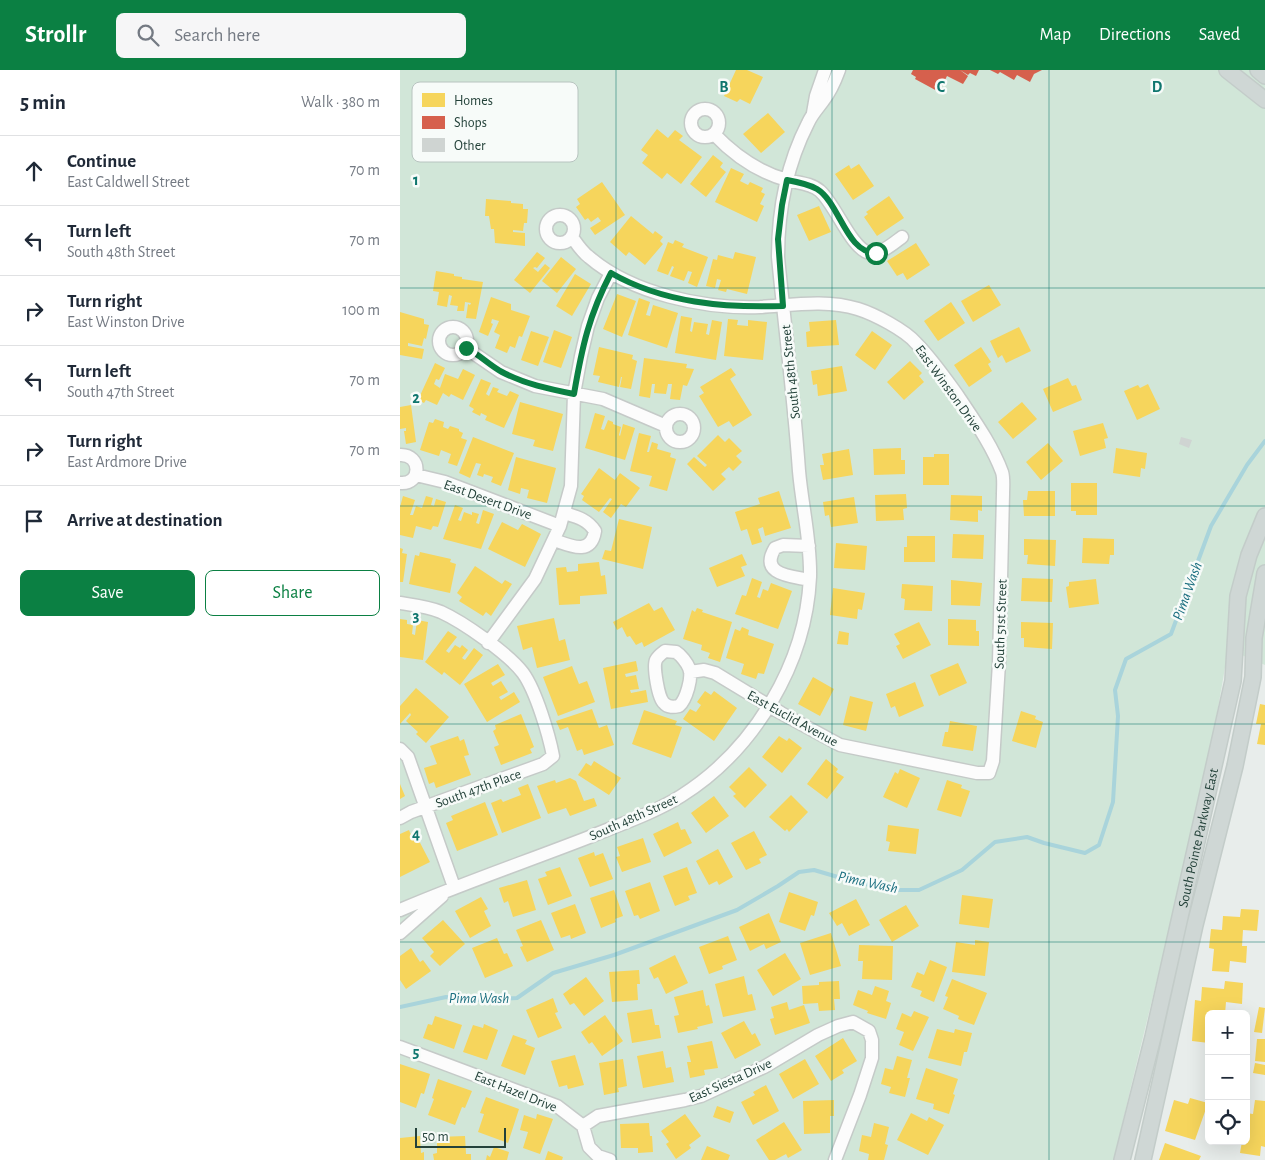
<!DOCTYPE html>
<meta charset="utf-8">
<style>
:root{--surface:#fff;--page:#f6f6f7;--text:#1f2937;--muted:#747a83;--line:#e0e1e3;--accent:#0b8043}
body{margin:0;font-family:"Alegreya Sans",sans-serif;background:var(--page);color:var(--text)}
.controls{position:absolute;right:15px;bottom:15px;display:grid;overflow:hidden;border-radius:8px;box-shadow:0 5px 20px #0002}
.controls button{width:45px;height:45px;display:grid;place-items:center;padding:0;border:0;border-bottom:1px solid var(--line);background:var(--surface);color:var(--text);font:25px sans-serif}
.scale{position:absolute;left:15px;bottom:12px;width:91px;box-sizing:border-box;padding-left:5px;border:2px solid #24423a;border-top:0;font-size:14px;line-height:18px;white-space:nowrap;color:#24423a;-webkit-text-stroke:4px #f7fbf9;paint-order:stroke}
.stop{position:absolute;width:15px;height:15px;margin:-11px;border:4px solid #0b8043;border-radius:50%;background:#fff}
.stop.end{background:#0b8043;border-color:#fff;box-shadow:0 1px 5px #0008}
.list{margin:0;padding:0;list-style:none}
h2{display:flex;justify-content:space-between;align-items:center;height:65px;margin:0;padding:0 20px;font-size:21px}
h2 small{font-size:16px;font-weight:400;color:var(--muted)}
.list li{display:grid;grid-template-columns:32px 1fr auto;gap:15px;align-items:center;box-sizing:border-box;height:70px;padding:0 20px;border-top:1px solid var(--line)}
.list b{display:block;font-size:19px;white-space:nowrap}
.list p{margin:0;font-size:16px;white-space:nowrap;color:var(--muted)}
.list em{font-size:16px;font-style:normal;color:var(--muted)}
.actions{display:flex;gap:10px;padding:15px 20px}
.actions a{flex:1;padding:11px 0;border:1px solid var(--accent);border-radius:8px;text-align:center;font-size:18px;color:var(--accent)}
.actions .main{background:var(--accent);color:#fff}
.icon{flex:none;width:28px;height:28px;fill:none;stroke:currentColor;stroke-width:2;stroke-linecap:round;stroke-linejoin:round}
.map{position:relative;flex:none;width:865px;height:1090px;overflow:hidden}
header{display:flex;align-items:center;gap:30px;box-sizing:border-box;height:70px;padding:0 25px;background:var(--accent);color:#fff}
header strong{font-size:24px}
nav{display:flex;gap:28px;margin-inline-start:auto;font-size:18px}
.search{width:350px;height:45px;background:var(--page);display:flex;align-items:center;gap:12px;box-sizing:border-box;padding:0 18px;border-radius:8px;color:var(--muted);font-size:19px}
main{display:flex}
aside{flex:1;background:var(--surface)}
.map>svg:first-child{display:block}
</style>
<header>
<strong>Strollr</strong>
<div class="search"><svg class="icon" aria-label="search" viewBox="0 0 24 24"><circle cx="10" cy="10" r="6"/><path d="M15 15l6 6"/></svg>Search here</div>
<nav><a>Map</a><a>Directions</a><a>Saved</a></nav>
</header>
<main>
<aside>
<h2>5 min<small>Walk · 380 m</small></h2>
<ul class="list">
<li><svg class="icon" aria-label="ahead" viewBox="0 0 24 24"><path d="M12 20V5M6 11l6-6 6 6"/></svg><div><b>Continue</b><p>East Caldwell Street</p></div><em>70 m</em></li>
<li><svg class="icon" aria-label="left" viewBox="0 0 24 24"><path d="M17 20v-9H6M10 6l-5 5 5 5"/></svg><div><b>Turn left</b><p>South 48th Street</p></div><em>70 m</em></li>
<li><svg class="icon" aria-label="right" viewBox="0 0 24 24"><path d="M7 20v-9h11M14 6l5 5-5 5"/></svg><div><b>Turn right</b><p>East Winston Drive</p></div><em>100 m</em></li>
<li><svg class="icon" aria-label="left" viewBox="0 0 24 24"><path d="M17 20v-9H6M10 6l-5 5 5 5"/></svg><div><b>Turn left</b><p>South 47th Street</p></div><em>70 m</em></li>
<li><svg class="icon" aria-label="right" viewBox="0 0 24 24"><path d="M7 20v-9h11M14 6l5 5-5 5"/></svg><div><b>Turn right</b><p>East Ardmore Drive</p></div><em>70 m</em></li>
<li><svg class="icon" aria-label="arrive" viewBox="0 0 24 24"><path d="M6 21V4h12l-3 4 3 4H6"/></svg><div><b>Arrive at destination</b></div></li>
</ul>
<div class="actions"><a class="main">Save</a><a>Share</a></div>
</aside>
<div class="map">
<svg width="865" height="1090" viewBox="0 0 865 1090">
<rect width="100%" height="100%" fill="#e8edeb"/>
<path fill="#d1e6d8" d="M0,0H865V595L828,579C801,752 752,920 714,1090H0Z"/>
<path fill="#f6d55c" d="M336,0H347L363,7L350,34L340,29L337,32L324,26Z
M368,43L385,62L361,83L343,64Z
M257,59L268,68L275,60L283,66L279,70L302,87L281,114L267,103L262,109L242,93L248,85L241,80Z
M313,85L323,93L320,97L326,102L306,127L290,114Z
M459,94L474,116L453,130L435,104L449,95L451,99Z
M331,98L344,104L340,111L348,115L350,112L363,118L361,122L365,124L360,134L364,136L357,152L315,132Z
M202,112L225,145L195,165L190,158L201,151L198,147L191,152L188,148L185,150L176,137L180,134L177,129Z
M489,126L504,148L477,166L464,147L468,144L466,142Z
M86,129L111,131V133L123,134V139H128L127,153H124L123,161L113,160V162L125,163V176L95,173L94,159H91L89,146H85Z
M419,136L431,162L409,171L397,145Z
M231,146L253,164L255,161L263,167L260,171L263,174L245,195L229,182L226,186L210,172Z
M275,170L284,174L282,177L308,187L297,217L288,213L292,202L288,201L284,211L270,206L274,197L272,196L268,205L257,201L268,172L273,174Z
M516,173L530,195L507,210L503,203L497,206L487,191Z
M137,182L145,188L137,198L135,197L133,198L138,202L145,194L150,198L130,223L114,210Z
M335,182L356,187L347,224L327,219L326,222L318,220L321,210L317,209L315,218L306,216L313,189L317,190L318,185L333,189Z
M161,187L176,199L157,223L142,211Z
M36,201L54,204V206L62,207V209L83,212L76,249L66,248L68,234L70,235L71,233L65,232L64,241H57L58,236L50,235L52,226L49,225L47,237L37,235L39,222L33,221Z
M175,204L191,214L172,246L156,236Z
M589,215L601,235L573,252L561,231Z
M217,224L236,231L222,267L203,259Z
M91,227L111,234V240L130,246L122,267L119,266L115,278L110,276L107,283L95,278L100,265L94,262L99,251L92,249L91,253L93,254L88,266L79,262Z
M239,228L250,232L246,245L250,246L253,235L278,243L267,278L228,265Z
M551,232L565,253L538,271L524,251Z
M0,242L24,249V254L29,255L26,269L24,268L22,276L8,273V276L24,279L22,289L0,285Z
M281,246L292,248L290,261L292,262L294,252L308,254L306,264L309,265L312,250L322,252L316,290L275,283Z
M328,249L338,250L337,255L348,256V250L367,252L363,290L324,286Z
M436,250L439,275L407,277L406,262L410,261L409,252Z
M619,257L631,281L606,293L602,285L598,288L590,271Z
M154,260L172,267L161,298L143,292Z
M131,261L149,267L138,296L121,290Z
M472,261L492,275L475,300L455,285Z
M199,277L233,285L232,289L237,291L231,319L220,317L222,307H221L219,317L198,312L200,306L193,305Z
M581,277L591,292L588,294L592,301L569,317L554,295Z
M244,288L287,294L286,298L294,299L287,316L283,315L280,330L270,329L272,314H268L266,324L254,323L255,314H252L250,328L239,326Z
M510,291L522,303L519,306L524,312L504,330L487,312Z
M35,293L45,298L39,310L36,309L34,314L40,318L45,304L58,309L63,299L75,305L63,330L51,324L49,327L43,323L37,335L26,330L24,333L18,330Z
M442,296L447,321L418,326L417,314L413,315L411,301Z
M331,298L336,305L330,309L352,345L333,357L329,351L318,357L299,326L304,323L300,317Z
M668,308L672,316L676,315L682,330L653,342L643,319Z
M81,309L91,313L86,324L89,326L93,317L99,319L97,322L107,326L110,321L119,325L104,358L85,350L87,346L81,343L80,346L72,342L74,339L69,336Z
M748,314L760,339L737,350L724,321L738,315L740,318Z
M120,332L163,344L153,381L133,376L135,370L112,364Z
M622,332L637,349L613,369L598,352Z
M11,335L16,372L6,374L4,361H6V358L0,359V337Z
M195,343L205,346L201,359L204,360L208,350L213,352V354L221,357L219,365L220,366L223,354L235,358L225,390L185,378Z
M35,349L44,352L43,357L48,359L50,356L59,359V361L63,363L61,368L67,370L57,396L48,393L51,384L41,380L39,386L20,380L29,352L33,353Z
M703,353L708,368L704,369L706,378L680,386L673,361Z
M239,363L251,366L247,382H249L252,372L258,374L257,379L271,383L270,387L276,389L267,421L249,416L252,406L230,401Z
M318,365L325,372L329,368L342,381L336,386L342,392L333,401L329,397L321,404L326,409L313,421L287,394L294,387L305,397L307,395L297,386Z
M73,367L114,383L101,416L91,412L93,407L84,404L83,407L77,405L81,394L76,393L70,408L59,403Z
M648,373L663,391L641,410L626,392Z
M501,378V390H505V404L474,405L473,379Z
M716,378L747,383L745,399L741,398L740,407L713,403Z
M449,379L453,405L423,410L420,395H424L422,384Z
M534,384H549V415H523V387H534Z
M116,387L156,398L147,433L127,428L129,420L121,418L120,424L108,420Z
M199,398L215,410L220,403L240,418L226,437L221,434L211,448L203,442L212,429L210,428L199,442L182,430L184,426L181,424Z
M671,413H697V445H676V441H671Z
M379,421L391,458L365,466L363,457L358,459L362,472L352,475L347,459L341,461L335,442L360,434L358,428Z
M628,421H655V446H624L623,430H627Z
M506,424L507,438L503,439L504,450L476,451L475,425Z
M551,425L582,426V441L578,440V452L550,450Z
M3,426L15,430L10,445H13L16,436L22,438L26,426L33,428L31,435L34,436L36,429L46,432L38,457L33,456L31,460L16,456L13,468L0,465V437Z
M454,427L458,453L431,457L429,445L425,446L423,432Z
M55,435L63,438L58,450L61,451L64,442L72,445V442L79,444L76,453L79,454L83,440L94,444L81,479L43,469Z
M219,449L252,457L243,499L202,489L205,480L211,481Z
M102,452L118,460L122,454L141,464L125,497L88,479Z
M553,464L584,465L583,489L552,488Z
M507,466H535V492H504V477H507Z
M683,468L714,469V485H710L709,494L682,493Z
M624,469L656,470L655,496L627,494L628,485H624Z
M436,473L467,476L465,500L434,498Z
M0,478L3,479L2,483L7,484L3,512H0Z
M20,482L51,489L50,492L56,494L50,523L9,514L15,485L19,486Z
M342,484L347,495L341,497L345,506L317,517L309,498Z
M199,492L201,506L205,505L207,524L180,526V534L159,535L156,498L166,497L167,502L178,501V494Z
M75,496L102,514L105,510L112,514L91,546L86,542L83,546L59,531L62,527L57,523Z
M352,508L362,512L357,527L360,528L363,519L368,521L371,513L392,521L378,559L335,544L342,525L346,526Z
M622,508L653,509L652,532L621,531Z
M696,509L699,534L669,538L666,517L669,516V512Z
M551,510L582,513L580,536L551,535Z
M502,514L533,516L532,541L504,540L505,529L501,528Z
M433,518L465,523L462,540L458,539L457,549L430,545Z
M249,533L254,541L262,537L275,560L244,577L242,572L236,575L230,566L227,567L222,557L217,560L213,552Z
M297,538L303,540L302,542L332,552L320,592L308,588L310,583L301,580L302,575L283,569L292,540L295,542Z
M154,548L159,571L165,569L170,590L137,598L132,577L123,580L117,556Z
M0,549L7,550V554L13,555L12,564L15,565L17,550L28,552L23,590L0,587Z
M548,549L576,550V561H579V576L548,575Z
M519,552L531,575L503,589L496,576L500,574L494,564Z
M621,552L653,553L652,579L624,577V568H621Z
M342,557L349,560L348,565L374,574L364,604L358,603L356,609L341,604L344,594L326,588L335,559L340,561Z
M48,561L57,567L46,581L49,583L55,575L60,578L62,575L68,580L62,588L65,590L74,578L83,585L60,615L44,602L42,605L25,592Z
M439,561L449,563L448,575L437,574Z
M236,591L238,601L225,604L226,607L236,605L239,619L230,620L231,623L246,620L248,632L211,639L203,598Z
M558,593L567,613L539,626L530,605Z
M98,594L105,605L91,613L93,616L101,611L108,622L99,627L101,630L114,622L120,632L87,652L64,614Z
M172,596L179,614L187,611L195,632L158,646L143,607Z
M413,607L434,619L420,646L398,634Z
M515,612L524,636L499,647L495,636L491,638L486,624Z
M16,618L49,647L26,673L16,664L18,662L6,651L11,645L10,643L0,654V636Z
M305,621L311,625L314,621L337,638L314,671L283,649L290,639L296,642L301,635L297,632Z
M450,626L473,632L466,661L443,655Z
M860,634L865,635V675L857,674L861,654H856Z
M192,639L199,658L207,655L214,675L184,685L182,679L177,681L168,657L160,660L156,651Z
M244,640L277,651L275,655L282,657L271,688L232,674Z
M621,641L636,646L635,649L643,652L636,678L612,671Z
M121,644L134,677L130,679L132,683L101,695L94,677L99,675L93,661L96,659L95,655Z
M550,651L577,656L573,681L542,676L545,662H548Z
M58,666L60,671L64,669L69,685L64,686L71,705L36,718L34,712L29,714L24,698L37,694L30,676Z
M379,666L387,671L389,668L402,678L382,703L362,687Z
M426,689L438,699L436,702L444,707L427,729L407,714Z
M194,691L221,708L209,725L178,705L186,693L191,696Z
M349,697L367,715L345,738L333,726L336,724L329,717Z
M500,699L520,708L507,738L483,727L495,702L498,704Z
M170,708L176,711L184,731L194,728L197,736L170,746L166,738L148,744L137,716L155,710L156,713Z
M547,710L562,715L561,718L570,721L561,747L537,740Z
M0,714L5,726L0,729Z
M128,714L141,748L102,763L91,733L101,729L103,732L121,725L118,718Z
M391,725L408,742L389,762L387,759L385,761L369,747Z
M314,726L329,746L306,763L291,743Z
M85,732L98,765L57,781L46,753L53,750L51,746Z
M278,752L281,760L285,759L292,773L264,787L253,764Z
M488,755L519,759L516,784L488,781L490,772L486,771Z
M9,760L11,765L15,763L30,792L0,807V764Z
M354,761L367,785L359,789L361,793L346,800L331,773Z
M243,768L251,792L222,802L216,787L220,786L217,777Z
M318,779L333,807L319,815L317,811L309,815L296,791Z
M194,782L195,786L203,783L213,809L190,817L178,788Z
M160,797L172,826L148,835L138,809L147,806L145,802Z
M287,797L297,823L288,826L290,830L275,836L263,806Z
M127,810L136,840L113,847L108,831L104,833L99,818Z
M250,812L260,841L240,849L238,845L234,846L225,821Z
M214,820L223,846L215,849L216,852L201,858L190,828Z
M389,822L418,832L414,846L411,845L405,861L379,852Z
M562,825L593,829L589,858L559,854Z
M81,827L88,839L84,841L91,856L70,868L55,841Z
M456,829L470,855L449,866L442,853L437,856L429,843Z
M175,834L186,863L171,869L170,865L161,868L151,843Z
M506,835L519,856L492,872L479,850Z
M841,839L859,840L857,861L843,860L842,876H847L846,893L830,891L829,902L812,901L814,879L809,878L811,859L822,860L823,846L840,847Z
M369,843L381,872L366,879L364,874L350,881L339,857Z
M43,850L65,874L40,896L30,886L34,882L22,868Z
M141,850L154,880L127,892L120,877L123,876L116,860Z
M431,863L441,896L410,905L400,873Z
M328,866L337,890L322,896L323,899L309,904L299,877Z
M97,868L104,884L107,883L113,896L85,908L72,878Z
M575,870L589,872L585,906L552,902L556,872L575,875Z
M459,875L493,876L492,910L462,909L463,891H458Z
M11,878L20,892L23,890L31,901L6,919L0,910V886Z
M385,883L401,909L373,926L357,900Z
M275,885L288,913L266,924L258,907L254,909L249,898Z
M530,890L547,897L534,932L520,926L522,921L511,917L517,902L524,905Z
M239,900L240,914H237L238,930L212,932L209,902Z
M344,906L348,925L352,924L356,940L323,947L315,914Z
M186,907L204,931L184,946L174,933L170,935L163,924Z
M552,909L587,923L574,955L558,949L559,946L543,939L548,927L545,926Z
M439,911L440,929H434L435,940L419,941L418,933L403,934L402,916L419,915V912Z
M825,911L843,913L842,934L826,932L825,944H809V973L792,971L795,930L801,931L802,917L824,919Z
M475,916L489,921L486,931L491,933L486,949L467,943L468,941L453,935L458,920L472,925Z
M303,920L306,936L309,935L313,953L297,957L298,959L278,963L274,946L279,945L274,927Z
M153,928L158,942L155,943L162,958L138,968L126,940Z
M387,932L389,940L404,935L410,953L375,965L370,949L374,948L371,937Z
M859,937L865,938L862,963L854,962Z
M252,939L255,955H259L261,968L232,973L227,943Z
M514,941L529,947L513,981L499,975L504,962L496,959L502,943L511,947Z
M205,945L223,971L202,986L192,972L189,974L181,962Z
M35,946L62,955L54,979L23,968L28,954L32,955Z
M344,951L352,965L355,963L361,975L335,989L321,963Z
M84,954L98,960L87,990L63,982L73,955L83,958Z
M537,959L554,963L555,959L572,963L567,982H564L561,996L528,988Z
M113,965L127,970L125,974L135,978L125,1005L101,996Z
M443,968L457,991L442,1000L444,1003L431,1011L415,986Z
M857,969H865V992L855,991Z
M312,971L318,998L304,1000L305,1005L290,1008L287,992H291L287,976Z
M263,981L266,998L271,997L274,1012L243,1018L237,986Z
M175,985L184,1015L168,1019L167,1015L159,1017L151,991Z
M497,986L512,990L507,1008H510L505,1027L489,1023L491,1017L481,1014L485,998L493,1000Z
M223,989L227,1016L218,1018L219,1022L204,1025L199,993Z
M405,989L419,1014L393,1029L379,1004Z
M855,993L865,995V1005L853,1003Z
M0,994L30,1004L24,1024L21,1023L16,1038L0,1032Z
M526,998L558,1009L553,1024L555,1025L549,1044L533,1039L534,1034L516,1029Z
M38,1009L72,1021L65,1038L62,1037L55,1055L28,1045L34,1029L32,1028Z
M366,1015L379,1041L353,1055L341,1032L355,1025L353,1022Z
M86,1027L119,1039L108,1073L78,1062L84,1044L80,1043Z
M790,1028L808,1033L795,1070L765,1061L774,1030L788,1034Z
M434,1030V1046H430V1063L404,1064L403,1031Z
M855,1030L865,1031V1077L861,1076L860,1086L840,1083L842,1071H846V1043L853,1044Z
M317,1036L334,1042L330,1053L313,1047Z
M511,1043L527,1051L529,1047L544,1055L528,1085L497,1070Z
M137,1044L153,1049L140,1084L123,1078L128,1062L120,1060L124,1045L136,1049Z
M285,1044L301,1066L289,1075L291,1078L276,1089L266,1074L269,1072L261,1061Z
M384,1052L402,1080L388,1088L386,1084L375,1090H369L356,1070Z
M249,1053L250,1066H252L253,1082L238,1083V1078H221L220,1054Z
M474,1053L489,1057L485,1074L488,1075L484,1090H468L469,1084L459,1081L462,1065L471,1067Z
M20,1066L21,1083L24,1082V1090H0V1068Z
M65,1066L66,1084H71V1090H34L33,1084L37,1083V1067Z
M765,1073L801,1086L799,1090H759Z
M307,1076L330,1085L328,1090H301Z
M94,1077L109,1082L107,1090H86L87,1085L90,1087Z
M148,1081L163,1087L162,1090H145Z"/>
<path fill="#d6604d" d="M513,0H579L576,6L570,3L568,5L560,0L568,6L563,14L547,6L539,22L515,9L516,7L511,4Z
M590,0H642L634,4L630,12L617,5L614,10L600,2L598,4Z"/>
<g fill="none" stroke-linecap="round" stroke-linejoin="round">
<path stroke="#a9d4db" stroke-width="4" d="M0,937L46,927L71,930L117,928L153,903L214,885L337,840L378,816L399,802L414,800L448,810L492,820H519L562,800L595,772L627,767L644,773L685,783L699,775L713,732L718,646L715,620L726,589L771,564L811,456L847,395L865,371"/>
</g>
<path fill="#cfd4d2" d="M781,367L792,370L789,378L779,374Z"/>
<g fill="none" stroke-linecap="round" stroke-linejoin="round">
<defs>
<path id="minor" d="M291 53a14 14 0 1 1 28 0a14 14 0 1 1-28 0Z
M413,43L416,26L425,0
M314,64C334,85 358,102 387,110C398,113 411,113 420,121C435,134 451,178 469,183C479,186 494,173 502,167
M146 159a14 14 0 1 1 28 0a14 14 0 1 1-28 0Z
M172,167C177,174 182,182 189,187C232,224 304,239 360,237C392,235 427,229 458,239C474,244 505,260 516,273C532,289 545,308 558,326C574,350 592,375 602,402C604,408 603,417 603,424L599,593L593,691L589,703H577L440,675L381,643L315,603L304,600L290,602
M39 271a14 14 0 1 1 28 0a14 14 0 1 1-28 0Z
M66,278L101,302L135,316L203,329L266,356
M266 358a14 14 0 1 1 28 0a14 14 0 1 1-28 0Z
M0,385C22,384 22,415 0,413
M16,405L45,412L160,456
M154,470C171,476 191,486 195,461C187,449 177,447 164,443
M409,476L383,475L375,478C359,505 391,506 409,510
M0,533C13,535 29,537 41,542C63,552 109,584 123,603C136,621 149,665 153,686L143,694L11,742L0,748
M88,573L135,509L160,456L171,416L174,324L181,286L188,256L198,228L211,203
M265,581L276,582C281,585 287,593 289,598C293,607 286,630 279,636C274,637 268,638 264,633C258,628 253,596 256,590C258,586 261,584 265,581Z
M0,679L8,687L54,817
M0,840C63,813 128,791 192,766C221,754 254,743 281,726C354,680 406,594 410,507C411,471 402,436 399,401C394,329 385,258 378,187C378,141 387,94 408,53C412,44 418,38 423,31C431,21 435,11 439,0
M0,863L42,826
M0,977L157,1036L183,1056L189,1077L198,1086L210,1090
M183,1056L198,1046L285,1030L301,1026L364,997L418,965L438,956L453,952L469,961L472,970V988L460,1025L435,1090"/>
<g id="major">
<path d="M827,0L865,30"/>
<path d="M858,0L865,6"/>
<path id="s1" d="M722,1090L753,967L833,611L838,526L849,485L865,446"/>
<path d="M743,1090L795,855L835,696L853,607L854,568L865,503"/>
</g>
</defs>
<use href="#minor" stroke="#c5cac8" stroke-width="15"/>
<use href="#major" stroke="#c3ccc9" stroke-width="18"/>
<use href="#minor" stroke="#fcfcfc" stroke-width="12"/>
<use href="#major" stroke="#cfd7d5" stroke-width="15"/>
</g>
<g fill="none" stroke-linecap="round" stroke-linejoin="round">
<path stroke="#0b8043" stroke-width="6" d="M66,278C79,284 89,295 102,302C125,314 149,319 174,324C182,277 189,245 211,203C263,233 325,238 383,236L378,169L382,135L387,110C398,112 408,114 417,119C440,133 446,183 476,183"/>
</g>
<path fill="none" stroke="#0f766e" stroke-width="1" stroke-opacity="0.55" d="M216,0V1090M432,0V1090M649,0V1090M0,218H865M0,436H865M0,654H865M0,872H865"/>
<g text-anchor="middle" stroke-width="5" stroke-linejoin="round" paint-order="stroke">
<g font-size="14" fill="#24423a" stroke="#f7fbf9">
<text transform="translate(390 302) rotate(-96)" y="5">South 48th Street</text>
<text transform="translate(549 318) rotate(54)" y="5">East Winston Drive</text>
<text transform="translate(88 429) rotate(20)" y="5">East Desert Drive</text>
<text transform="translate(600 554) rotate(-88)" y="5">South 51st Street</text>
<text transform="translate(393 648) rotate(29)" y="5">East Euclid Avenue</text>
<text transform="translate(78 718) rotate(-20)" y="5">South 47th Place</text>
<text transform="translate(233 747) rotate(-24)" y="5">South 48th Street</text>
<text dy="5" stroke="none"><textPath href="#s1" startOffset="331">South Pointe Parkway East</textPath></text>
<text transform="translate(330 1010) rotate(-24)" y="5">East Siesta Drive</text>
<text transform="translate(116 1021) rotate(22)" y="5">East Hazel Drive</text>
</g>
<g font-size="15" font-style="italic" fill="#1c6f80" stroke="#f7fbf9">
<text transform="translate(787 521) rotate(-70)" y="5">Pima Wash</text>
<text transform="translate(468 812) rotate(12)" y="5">Pima Wash</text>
<text x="79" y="933">Pima Wash</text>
</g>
</g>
<rect x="12" y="12" width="166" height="80" rx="8" fill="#f7fbf9" stroke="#b8c4c0" stroke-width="1"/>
<rect x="22" y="23" width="23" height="14" fill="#f6d55c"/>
<rect x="22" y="46" width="23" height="13" fill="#d6604d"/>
<rect x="22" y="68" width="23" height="14" fill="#cfd4d2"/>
<g font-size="14" fill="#24423a">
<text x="54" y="35">Homes</text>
<text x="54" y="57">Shops</text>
<text x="54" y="80">Other</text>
</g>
<g font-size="16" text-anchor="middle" font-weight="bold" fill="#0f766e" stroke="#f7fbf9" stroke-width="5" stroke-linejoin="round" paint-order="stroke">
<text x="324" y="22">B</text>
<text x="541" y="22">C</text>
<text x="757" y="22">D</text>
<text x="16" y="115">1</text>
<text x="16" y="333">2</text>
<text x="16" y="551">3</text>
<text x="16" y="769">4</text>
<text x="16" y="987">5</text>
</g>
</svg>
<div class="controls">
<button>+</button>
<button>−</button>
<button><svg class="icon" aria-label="locate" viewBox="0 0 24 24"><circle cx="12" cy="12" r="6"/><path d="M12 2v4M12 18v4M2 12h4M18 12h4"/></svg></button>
</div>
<div class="scale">50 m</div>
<div class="stop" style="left:476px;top:183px"></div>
<div class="stop end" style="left:66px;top:278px"></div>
</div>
</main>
